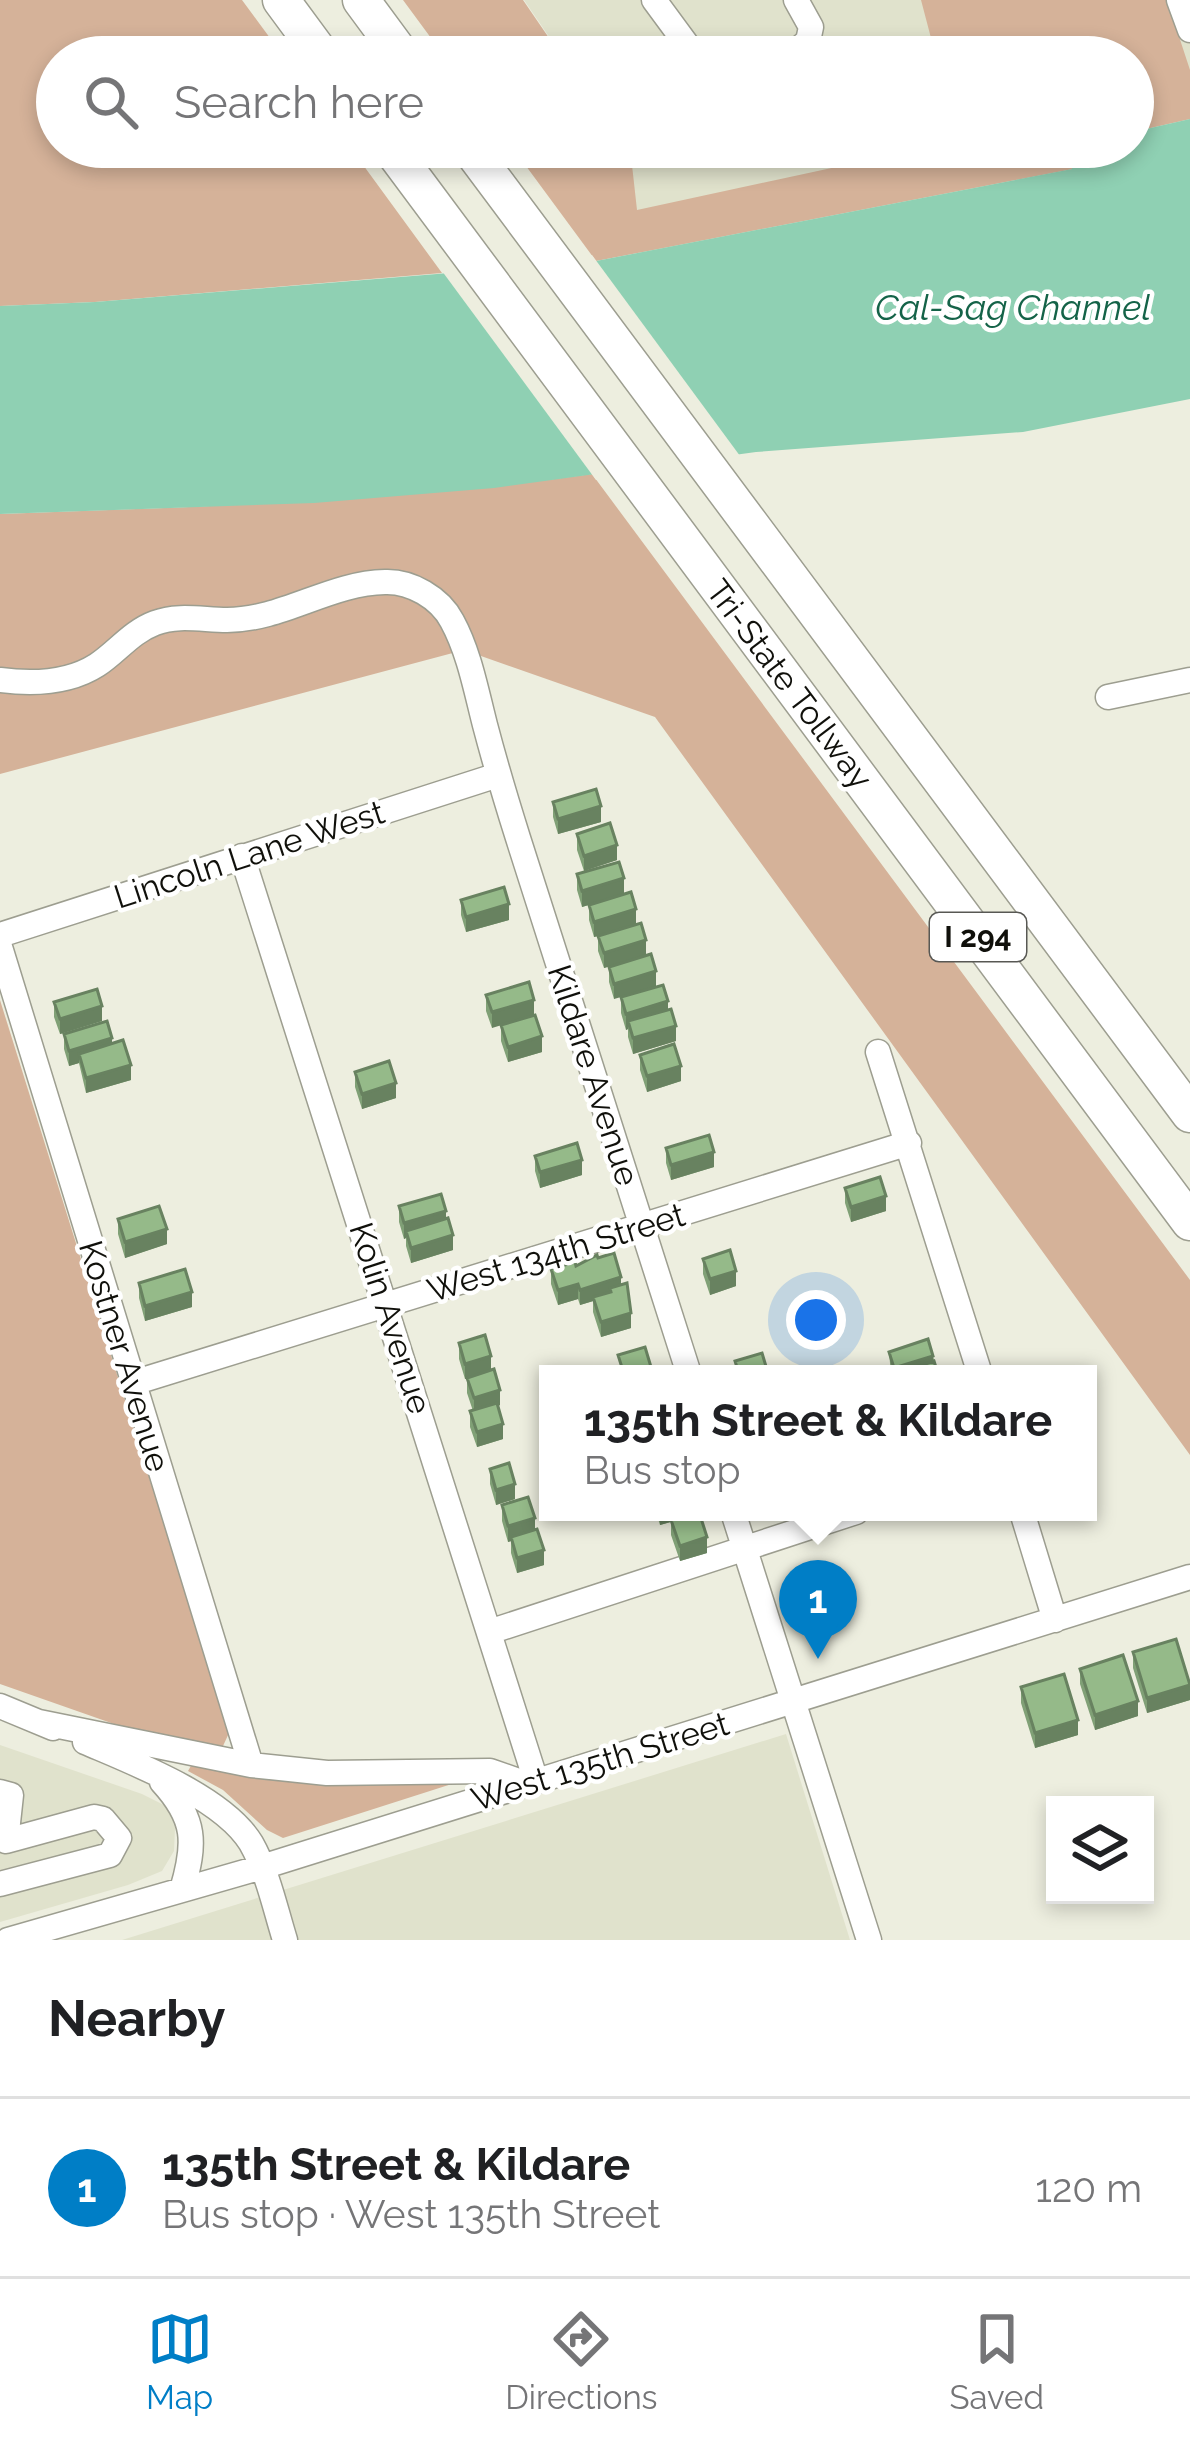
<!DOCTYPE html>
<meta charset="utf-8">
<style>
:root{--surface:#fff;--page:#f2f2f2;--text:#202124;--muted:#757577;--line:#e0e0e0;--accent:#007ec6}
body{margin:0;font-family:Raleway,sans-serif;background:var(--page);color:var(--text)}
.controls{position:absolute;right:36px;bottom:36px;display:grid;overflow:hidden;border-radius:0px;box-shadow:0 6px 18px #0003}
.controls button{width:108px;height:108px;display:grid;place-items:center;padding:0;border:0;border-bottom:3px solid var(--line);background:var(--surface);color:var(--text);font:60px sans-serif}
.you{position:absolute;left:816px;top:1320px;width:42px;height:42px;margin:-30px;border:9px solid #fff;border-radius:50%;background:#1a73e8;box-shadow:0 0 0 18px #1a73e833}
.badge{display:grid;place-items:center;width:78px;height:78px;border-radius:50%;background:var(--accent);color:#fff;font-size:39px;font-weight:700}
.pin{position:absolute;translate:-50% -99px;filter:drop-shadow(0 3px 6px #0008)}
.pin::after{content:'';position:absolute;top:63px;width:42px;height:36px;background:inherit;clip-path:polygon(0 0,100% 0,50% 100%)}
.popup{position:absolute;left:539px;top:1365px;width:558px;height:156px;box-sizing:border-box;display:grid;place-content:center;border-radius:0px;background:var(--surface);filter:drop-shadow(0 3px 9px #0005);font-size:39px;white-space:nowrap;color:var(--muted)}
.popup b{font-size:45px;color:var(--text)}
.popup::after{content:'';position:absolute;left:50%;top:100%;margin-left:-24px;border:24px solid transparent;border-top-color:var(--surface)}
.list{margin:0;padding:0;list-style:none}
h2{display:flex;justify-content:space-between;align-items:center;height:156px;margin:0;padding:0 48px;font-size:51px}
h2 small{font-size:39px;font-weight:400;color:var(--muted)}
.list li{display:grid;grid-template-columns:78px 1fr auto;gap:36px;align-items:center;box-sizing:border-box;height:180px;padding:0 48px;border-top:3px solid var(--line)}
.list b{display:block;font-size:45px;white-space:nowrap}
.list p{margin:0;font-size:39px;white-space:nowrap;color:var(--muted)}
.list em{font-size:39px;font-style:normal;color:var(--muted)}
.icon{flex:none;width:66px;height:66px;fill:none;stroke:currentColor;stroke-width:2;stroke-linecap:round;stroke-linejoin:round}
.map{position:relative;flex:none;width:1190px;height:1940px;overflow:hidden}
.search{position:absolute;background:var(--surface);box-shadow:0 6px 18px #0003;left:36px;right:36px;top:36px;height:132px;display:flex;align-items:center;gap:30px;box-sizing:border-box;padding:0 42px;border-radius:66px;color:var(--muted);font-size:45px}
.sheet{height:336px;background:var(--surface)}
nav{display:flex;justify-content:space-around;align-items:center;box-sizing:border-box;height:168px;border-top:3px solid var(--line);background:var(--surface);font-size:33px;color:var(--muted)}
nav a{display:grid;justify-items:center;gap:6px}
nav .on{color:var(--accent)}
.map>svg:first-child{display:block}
</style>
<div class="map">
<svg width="1190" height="1940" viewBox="0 0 1190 1940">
<rect width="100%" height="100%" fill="#edeedf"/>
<path fill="#e0e2cc" d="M524,0H1190V119L1133,132V57H563Z
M625,147H1076L1073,169L639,253L631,156Z
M786,1734L850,1940H122Z
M0,1745L142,1794L168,1807L175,1828L174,1851L162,1871L128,1885L0,1922Z"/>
<path fill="#d5b299" d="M0,0H242L284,57H57V147H350L442,273L95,302L0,306Z
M403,0H523L562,57H445Z
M921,0H1167L1190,70V119L1133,132V57H936Z
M512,147H625L631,156L637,210L929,147H1076L1073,169L596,261Z
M592,474L1190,1280V1455L655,717L464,650L0,774V514C198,507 395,501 592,474Z
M0,1000L229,1733L223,1746L212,1750L134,1731L0,1684Z
M192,1764L458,1782L283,1838L267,1830L223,1790L188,1771Z"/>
<path fill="#8fd0b3" d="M1190,119V399L1023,432L756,452L494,488L314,503L0,514V306L95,302L596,261L1072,169L1076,147H1133V132Z"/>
<path fill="#edeedf" d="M592,255L743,460L596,480L439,267Z"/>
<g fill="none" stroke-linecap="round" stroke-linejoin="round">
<defs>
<path id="minor" d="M654,0L696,57
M1179,0L1190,30
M774,57L796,51L808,41L811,27L796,0
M0,680C31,684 69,683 97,665C117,652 131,632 155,623C178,614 203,620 227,620C282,620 330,583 385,582C411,581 440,598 452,621C469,652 476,690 485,725C495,763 506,800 518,838C575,1016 632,1195 689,1374
M1108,697L1190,680
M242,856L536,1781
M0,935L498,775
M0,947L251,1765
M878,1052L980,1374
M133,1383L909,1143
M733,1512L869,1940
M1022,1512L1055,1620
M489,1632L856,1512
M0,1706L53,1728
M39,1722L251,1765L327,1773L490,1771L527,1784
M85,1742C134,1763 223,1797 251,1843C268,1873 275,1908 285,1940
M162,1782C196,1819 196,1843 182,1890
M0,1792L11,1795L6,1841L94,1817L103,1819L119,1838L110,1855L0,1884
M8,1940L262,1867L1190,1577"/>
<path id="highway" d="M281,0L323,57
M361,0L403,57
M390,147L1190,1222
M469,147L1190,1114"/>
</defs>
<use href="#minor" stroke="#9d9e90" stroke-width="27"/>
<use href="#highway" stroke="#9d9e90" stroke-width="39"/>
<use href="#minor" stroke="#fff" stroke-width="24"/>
<use href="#highway" stroke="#fff" stroke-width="36"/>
</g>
<path fill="#80a076" d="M553,802L601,822L558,834L553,817Z
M577,834L617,860L584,871L577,850Z
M577,874L624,894L582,907L577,890Z
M461,900L509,920L466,932L461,915Z
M589,905L636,924L646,955L604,968L598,951V936L594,937L589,920Z
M651,954L614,999L609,982V967Z
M529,982L492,1028L486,1011V995Z
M621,997L668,1009L676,1041L633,1054L628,1037V1029L626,1030L621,1013Z
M54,1002L102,1021L60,1034L54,1017Z
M501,1025L542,1052L508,1062L501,1041Z
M64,1034L112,1044L131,1080L86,1093L79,1063L69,1066L64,1049Z
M640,1055L681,1081L647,1092L640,1070Z
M355,1072L396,1098L362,1109L355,1087Z
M666,1148L714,1167L671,1180L666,1163Z
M535,1156L582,1175L540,1188L535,1171Z
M845,1188L886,1211L851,1222L845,1203Z
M399,1206L446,1219L453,1250L411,1263L406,1246V1238L404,1239L399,1222Z
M118,1219L167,1244L125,1258L118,1234Z
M598,1258L621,1284L631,1328L601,1337L593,1312V1301L580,1305L578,1299L558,1305L551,1284V1269L576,1266Z
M703,1259L736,1286L710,1295L703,1274Z
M139,1283L192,1307L145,1321L139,1298Z
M459,1343L491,1370L500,1405L498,1406L503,1439L477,1447L470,1427V1411H473L467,1393V1379H465L459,1359Z
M889,1352L933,1356L938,1374H891Z
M490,1469L515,1499L496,1505L490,1484Z
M502,1505L535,1530L544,1565L517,1573L511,1553V1541L508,1542L502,1521Z
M656,1512H687L707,1553L680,1561L671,1535V1522L660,1525Z
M1133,1652L1190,1683V1700L1147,1713L1133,1668Z
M1080,1669L1138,1716L1095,1730L1080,1684Z
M1021,1687L1078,1735L1035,1748L1021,1703Z"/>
<path fill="#688260" d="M601,806V822L558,834V819Z
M617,845V860L584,871V856Z
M624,878V894L582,907V891Z
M509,904V920L466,932V917Z
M636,909V925L594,937V922Z
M646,940V955L604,968V953Z
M656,971V987L614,999V984Z
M534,1000V1015L492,1028V1012Z
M668,1001V1017L628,1021V1029L626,1030V1014Z
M102,1006V1021L60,1034V1019Z
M676,1026V1041L633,1054V1038Z
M542,1036V1052L508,1062V1047Z
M112,1038V1053L79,1054V1063L69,1066V1051Z
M131,1065V1080L86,1093V1078Z
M681,1066V1081L647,1092V1076Z
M396,1083V1098L362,1109V1094Z
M714,1152V1167L671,1180V1165Z
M582,1160V1175L540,1188V1172Z
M886,1196V1211L851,1222V1207Z
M446,1211V1226L406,1231V1238L404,1239V1223Z
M167,1229V1244L125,1258V1242Z
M453,1235V1250L411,1263V1248Z
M736,1271V1286L710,1295V1279Z
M621,1277V1292L610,1288V1296L580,1305V1290Z
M578,1284V1299L558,1305V1290Z
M192,1292V1307L145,1321V1306Z
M631,1313V1328L601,1337V1322Z
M491,1356V1371L465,1379V1364Z
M933,1356V1371L908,1370V1374H894V1368Z
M651,1367V1374H630Z
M500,1390V1405L474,1414V1398Z
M503,1424V1439L477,1447V1432Z
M515,1484V1499L496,1505V1490Z
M660,1512H687V1517L660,1525Z
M778,1512H800L778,1519Z
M535,1518V1533L508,1542V1526Z
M707,1537V1553L680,1561V1546Z
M544,1550V1565L517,1573V1558Z
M1190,1685V1700L1147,1713V1698Z
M1138,1701V1716L1095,1730V1715Z
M1078,1720V1735L1035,1748V1733Z"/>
<path fill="#95ba89" stroke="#688260" stroke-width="3" d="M596,789L601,806L558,819L553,802Z
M610,823L617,845L584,856L577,834Z
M619,862L624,878L582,891L577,874Z
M504,887L509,904L466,917L461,900Z
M631,892L636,909L594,922L589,905Z
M641,923L646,940L604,953L598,936Z
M651,954L656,971L614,984L609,967Z
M529,982L534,1000L492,1012L486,995Z
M663,985L668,1001L626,1014L621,997Z
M97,989L102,1006L60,1019L54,1002Z
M671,1009L676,1026L633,1038L628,1021Z
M535,1015L542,1036L508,1047L501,1025Z
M107,1021L112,1038L69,1051L64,1034Z
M123,1040L131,1065L86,1078L79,1054Z
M674,1044L681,1066L647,1076L640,1055Z
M389,1061L396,1083L362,1094L355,1072Z
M709,1135L714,1152L671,1165L666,1148Z
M577,1143L582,1160L540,1172L535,1156Z
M880,1177L886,1196L851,1207L845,1188Z
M441,1194L446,1211L404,1223L399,1206Z
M159,1206L167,1229L125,1242L118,1219Z
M448,1218L453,1235L411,1248L406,1231Z
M730,1250L736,1271L710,1279L703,1259Z
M614,1253L621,1277L580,1290L578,1284L558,1290L551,1269L575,1262L576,1266L597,1255L598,1258Z
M185,1269L192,1292L145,1306L139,1283Z
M627,1283L631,1313L601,1322L593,1297L611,1292L610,1288Z
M485,1335L491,1356L465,1364L459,1343Z
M928,1339L933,1356L894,1368L889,1352Z
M645,1347L651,1367L624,1374L618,1355Z
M762,1353L768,1373L739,1374L735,1361Z
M934,1361L938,1374H909L908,1370Z
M494,1369L500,1390L474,1398L467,1378Z
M497,1403L503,1424L477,1432L470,1411Z
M509,1463L515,1484L496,1490L490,1469Z
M528,1497L535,1518L508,1526L502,1505Z
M699,1512L707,1537L680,1546L671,1520Z
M537,1529L544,1550L517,1558L511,1537Z
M1176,1639L1190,1685L1147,1698L1133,1652Z
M1123,1655L1138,1701L1095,1715L1080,1669Z
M1064,1674L1078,1720L1035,1733L1021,1687Z"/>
<g text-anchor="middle" stroke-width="9" stroke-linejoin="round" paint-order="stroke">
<rect fill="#fff" stroke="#585854" stroke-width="3" x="930" y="913" width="96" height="48" rx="9"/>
<g font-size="30" font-weight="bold" fill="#10100b">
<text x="978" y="947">I 294</text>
</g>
<g font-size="33" fill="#10100b" stroke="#fff">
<text transform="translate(790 684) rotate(53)" y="12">Tri-State Tollway</text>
<text transform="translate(249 854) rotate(-18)" y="12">Lincoln Lane West</text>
<text transform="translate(594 1075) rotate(72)" y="12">Kildare Avenue</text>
<text transform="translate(556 1252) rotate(-17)" y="12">West 134th Street</text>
<text transform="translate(391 1318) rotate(72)" y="12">Kolin Avenue</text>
<text transform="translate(125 1356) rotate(73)" y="12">Kostner Avenue</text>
<text transform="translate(600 1761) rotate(-17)" y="12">West 135th Street</text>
</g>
<g font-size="36" font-style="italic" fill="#146348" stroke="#fff">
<text x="1013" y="320">Cal-Sag Channel</text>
</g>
</g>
</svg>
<div class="controls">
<button><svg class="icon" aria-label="layers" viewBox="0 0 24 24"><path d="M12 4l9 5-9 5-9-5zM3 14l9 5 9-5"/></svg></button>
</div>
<div class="you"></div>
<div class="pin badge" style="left:818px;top:1659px">1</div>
<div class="popup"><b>135th Street &amp; Kildare</b>Bus stop</div>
<div class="search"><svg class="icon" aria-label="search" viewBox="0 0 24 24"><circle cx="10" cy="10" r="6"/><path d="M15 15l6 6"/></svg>Search here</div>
</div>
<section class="sheet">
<h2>Nearby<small></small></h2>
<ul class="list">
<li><span class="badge">1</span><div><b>135th Street &amp; Kildare</b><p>Bus stop · West 135th Street</p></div><em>120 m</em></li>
</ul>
</section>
<nav>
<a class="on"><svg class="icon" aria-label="map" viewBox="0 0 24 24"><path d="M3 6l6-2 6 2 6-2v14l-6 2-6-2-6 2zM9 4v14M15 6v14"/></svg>Map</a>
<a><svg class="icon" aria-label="directions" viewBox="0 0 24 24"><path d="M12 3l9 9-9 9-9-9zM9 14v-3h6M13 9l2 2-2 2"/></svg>Directions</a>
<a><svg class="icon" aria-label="saved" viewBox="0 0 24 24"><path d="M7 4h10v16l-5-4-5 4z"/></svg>Saved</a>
</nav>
